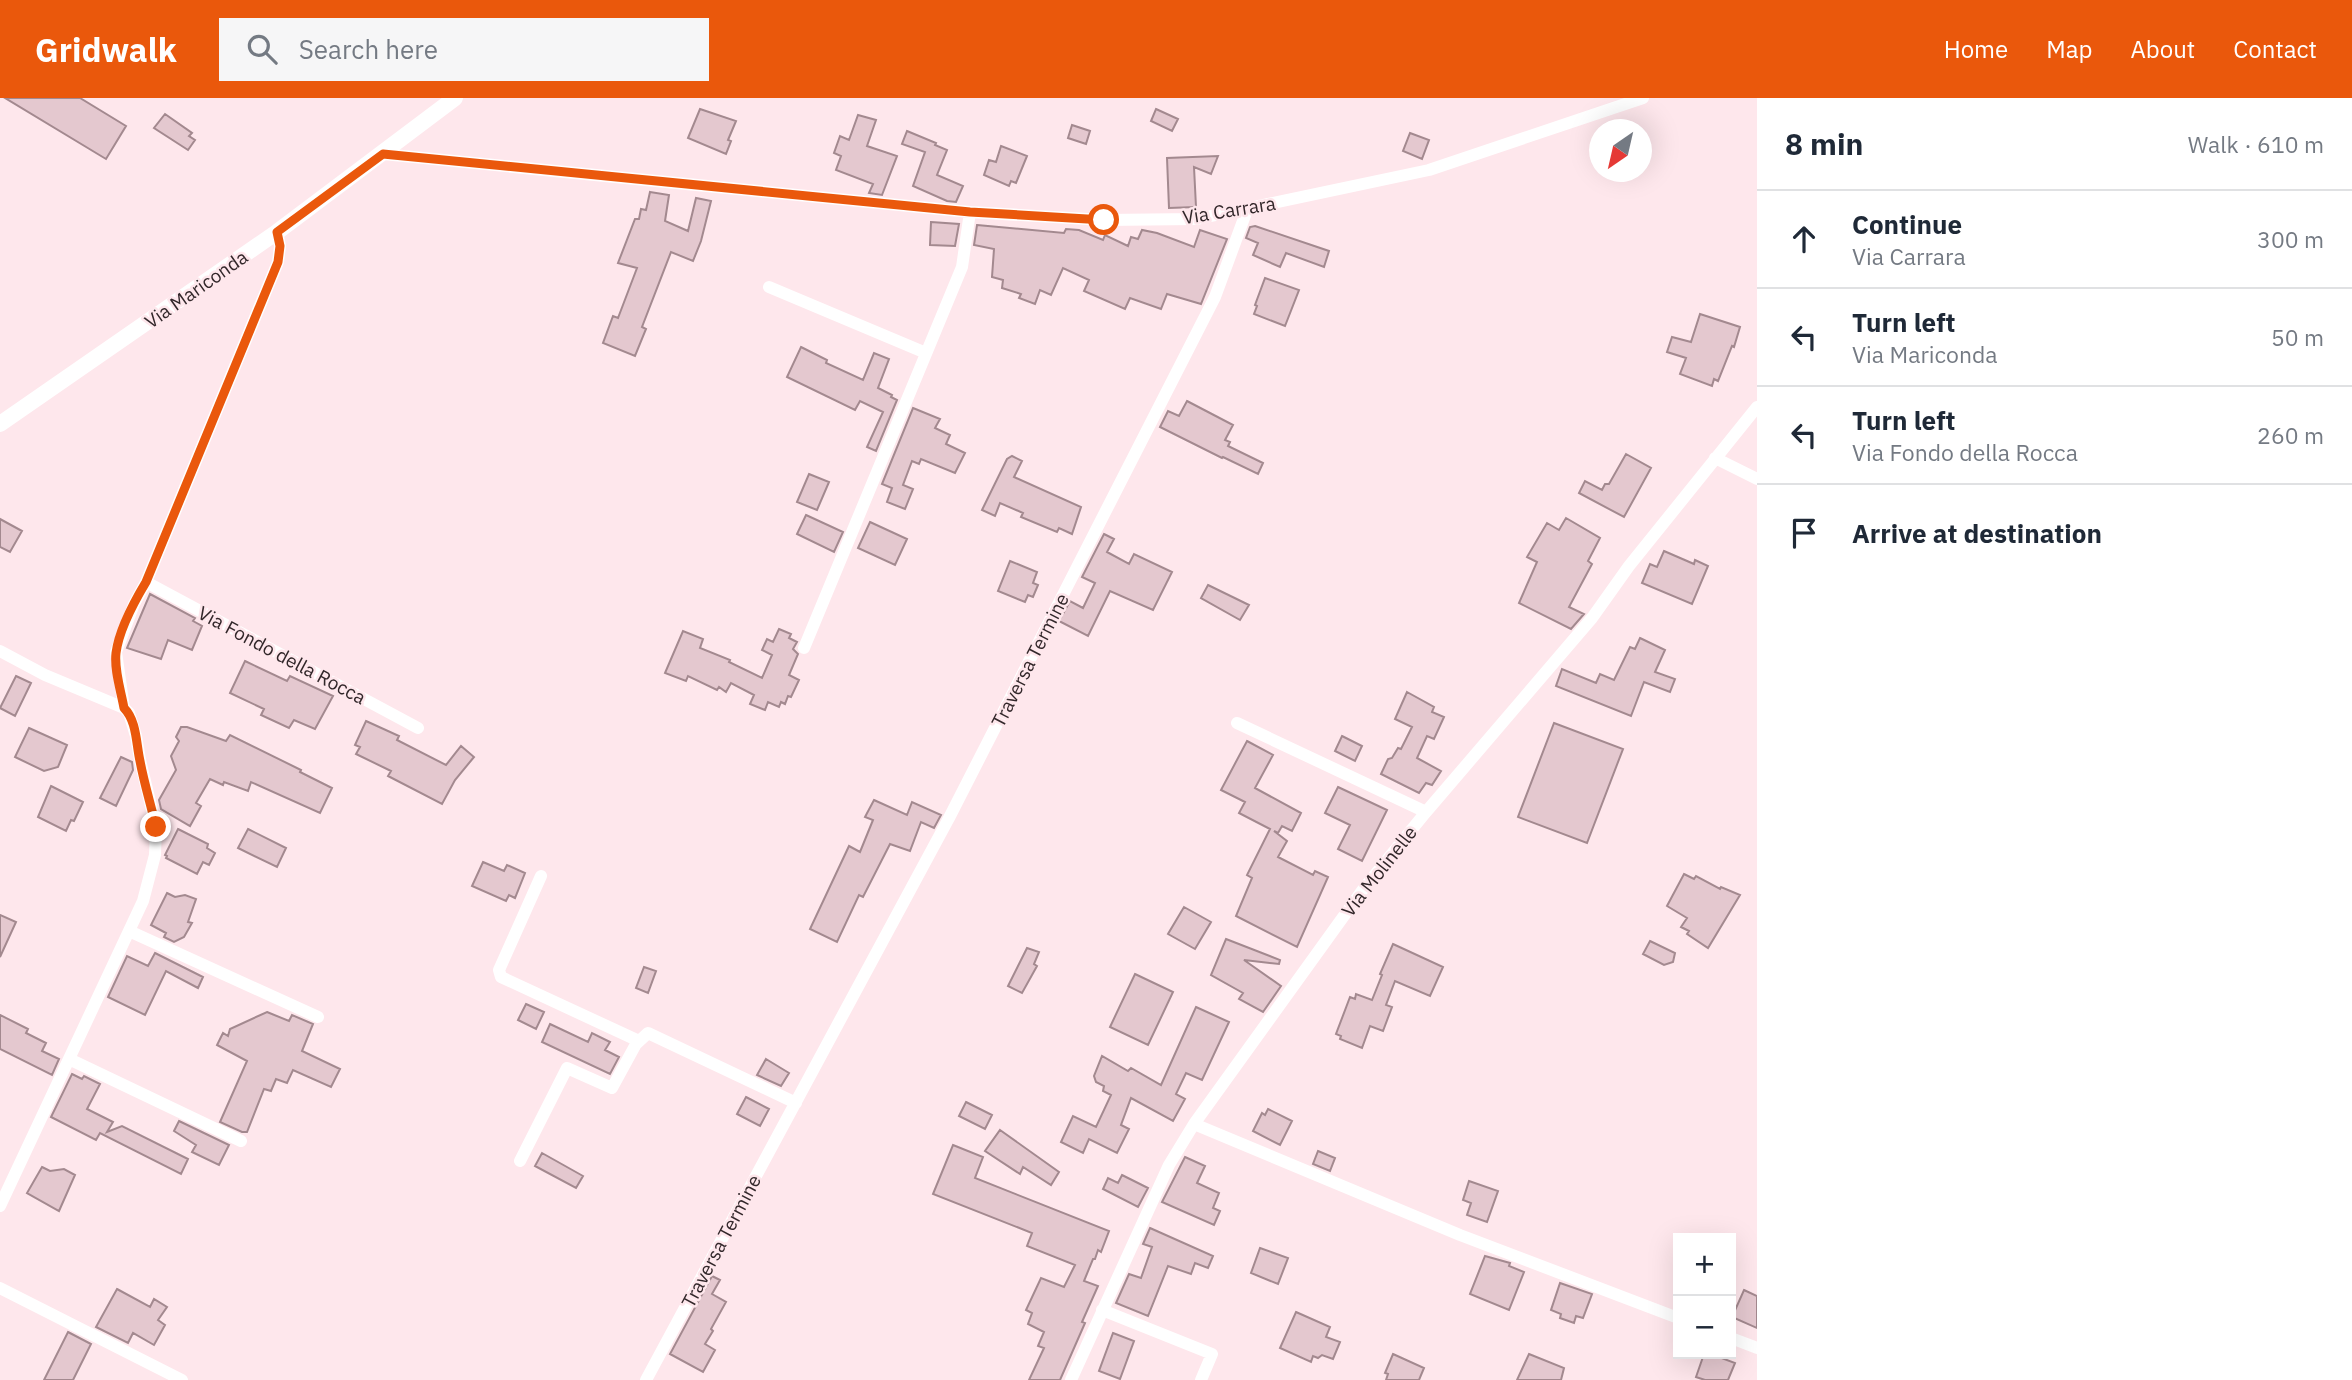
<!DOCTYPE html>
<meta charset="utf-8">
<style>
:root{--surface:#fff;--page:#f6f6f7;--text:#1f2937;--muted:#747a83;--line:#e0e1e3;--accent:#ea580c}
body{margin:0;font-family:"IBM Plex Sans",sans-serif;background:var(--page);color:var(--text)}
.controls{position:absolute;right:21px;bottom:21px;display:grid;overflow:hidden;border-radius:0px;box-shadow:0 7px 28px #0002}
.controls button{width:63px;height:63px;display:grid;place-items:center;padding:0;border:0;border-bottom:2px solid var(--line);background:var(--surface);color:var(--text);font:35px sans-serif}
.compass{position:absolute;left:1589px;top:21px;width:63px;height:63px;border-radius:50%;background:var(--surface);box-shadow:0 7px 28px #0002;rotate:214deg}
.stop{position:absolute;width:21px;height:21px;margin:-16px;border:5px solid #ea580c;border-radius:50%;background:#fff}
.stop.end{background:#ea580c;border-color:#fff;box-shadow:0 2px 7px #0008}
.list{margin:0;padding:0;list-style:none}
h2{display:flex;justify-content:space-between;align-items:center;height:91px;margin:0;padding:0 28px;font-size:30px}
h2 small{font-size:23px;font-weight:400;color:var(--muted)}
.list li{display:grid;grid-template-columns:46px 1fr auto;gap:21px;align-items:center;box-sizing:border-box;height:98px;padding:0 28px;border-top:2px solid var(--line)}
.list b{display:block;font-size:26px;white-space:nowrap}
.list p{margin:0;font-size:23px;white-space:nowrap;color:var(--muted)}
.list em{font-size:23px;font-style:normal;color:var(--muted)}
.icon{flex:none;width:38px;height:38px;fill:none;stroke:currentColor;stroke-width:2;stroke-linecap:round;stroke-linejoin:round}
.map{position:relative;flex:none;width:1757px;height:1282px;overflow:hidden}
header{display:flex;align-items:center;gap:42px;box-sizing:border-box;height:98px;padding:0 35px;background:var(--accent);color:#fff}
header strong{font-size:33px}
nav{display:flex;gap:38px;margin-inline-start:auto;font-size:24px}
.search{width:490px;height:63px;background:var(--page);display:flex;align-items:center;gap:18px;box-sizing:border-box;padding:0 24px;border-radius:0px;color:var(--muted);font-size:26px}
main{display:flex}
aside{flex:1;background:var(--surface)}
.map>svg:first-child{display:block}
</style>
<header>
<strong>Gridwalk</strong>
<div class="search"><svg class="icon" aria-label="search" viewBox="0 0 24 24"><circle cx="10" cy="10" r="6"/><path d="M15 15l6 6"/></svg>Search here</div>
<nav><a>Home</a><a>Map</a><a>About</a><a>Contact</a></nav>
</header>
<main>
<div class="map">
<svg width="1757" height="1282" viewBox="0 0 1757 1282">
<rect width="100%" height="100%" fill="#fee7ec"/>
<path fill="#e4c8cf" stroke="#a3898f" stroke-width="2" d="M5,0H80L126,28L106,61Z
M700,11L736,23L728,42L731,43L726,56L688,40Z
M1156,11L1178,21L1172,33L1151,23Z
M165,16L192,35L189,38L195,42L188,52L154,30Z
M858,17L876,22L867,48L897,58L882,97L869,95L873,86L836,72L841,58L834,55L840,38L849,42Z
M1072,27L1090,33L1086,46L1068,40Z
M907,33L936,45L935,47L947,52L937,77L963,88L956,104L947,103L913,88L925,54L902,46Z
M1410,35L1429,42L1422,61L1403,53Z
M1001,48L1027,58L1016,85L1011,83L1009,88L984,77L989,62L996,64Z
M1218,58L1211,76L1194,69L1196,109L1169,110L1167,60Z
M650,94L669,97L665,123L688,133L696,100L711,103L701,143L693,163L671,154L642,229L646,231L635,258L603,245L613,218L618,220L637,170L618,165L635,121H639L641,111L646,112Z
M931,124L959,126L955,148L930,147Z
M977,127L1064,135L1066,131L1079,132L1103,142L1105,137L1128,148L1131,139L1138,141L1142,132L1157,135L1194,149L1200,132L1227,141L1201,206L1167,196L1161,211L1130,200L1125,211L1084,193L1089,182L1063,170L1051,197L1040,192L1035,206L1019,200L1021,196L1002,190L1003,182L992,179L994,151L974,147Z
M1255,128L1329,153L1324,169L1286,155L1280,169L1253,157L1258,145L1246,140L1250,129Z
M1265,180L1299,192L1285,228L1254,216L1257,208L1255,207Z
M1700,216L1740,229L1734,249L1732,248L1718,283L1714,281L1712,288L1680,276L1686,260L1667,254L1672,239L1691,244Z
M801,249L827,262L826,265L863,282L874,255L889,261L878,290L892,297L891,299L897,302L876,353L867,349L883,314L860,303L855,312L787,279Z
M1187,303L1233,327L1225,342L1230,344L1228,348L1263,365L1258,376L1223,359L1222,360L1160,329L1168,313L1179,318Z
M913,310L940,321L935,330L950,337L946,346L965,355L955,375L921,361L919,366L912,363L903,387L913,391L905,411L887,404L892,390L882,386Z
M1626,356L1651,370L1624,419L1579,395L1585,383L1602,392L1605,386H1609Z
M1012,358L1022,363L1014,379L1081,409L1072,436L1059,430L1057,434L1021,419L1023,415L1000,405L995,418L982,412L1007,361Z
M809,376L829,384L817,412L797,404Z
M806,417L843,434L834,454L797,436Z
M1566,420L1600,440L1588,463L1592,466L1569,509L1584,516L1571,531L1519,505L1537,464L1527,459L1547,425L1559,432Z
M0,421L22,433L10,454L0,449Z
M870,424L907,441L895,467L858,450Z
M1104,436L1114,441L1107,454L1129,466L1134,456L1172,474L1153,512L1110,493L1088,538L1059,523L1070,503L1083,510L1095,485L1082,479Z
M1664,453L1694,466L1695,462L1708,468L1692,506L1642,485L1650,466L1657,469Z
M1010,463L1037,474L1033,485L1038,487L1033,499L1028,497L1025,504L998,493Z
M1208,487L1249,507L1240,522L1201,500Z
M150,496L195,520L193,523L202,528L192,552L168,542L161,561L127,550Z
M779,531L791,536L789,540L797,544L793,551L798,556L789,577L799,582L791,599L788,598L785,606L781,604L779,609L768,604L765,612L750,606L754,597L731,585L726,594L719,589L717,592L688,578L686,583L665,575L683,533L703,541L700,550L730,562L729,564L762,580L772,557L762,552L767,541L773,544Z
M1640,540L1665,552L1655,574L1675,581L1670,594L1644,584L1631,618L1556,588L1562,571L1596,585L1600,576L1614,582L1630,549L1635,551Z
M245,563L287,583L290,578L333,598L315,631L294,622L289,630L261,617L264,611L230,595Z
M16,578L31,585L15,618L0,610Z
M1407,594L1434,609L1432,614L1444,619L1434,641L1427,638L1417,660L1441,673L1432,687L1426,685L1419,695L1381,676L1388,661L1392,660L1398,650L1401,651L1412,629L1395,621Z
M366,623L399,638L397,642L446,667L461,648L474,659L455,682L442,706L388,678L391,673L356,656L360,649L355,647Z
M1554,625L1623,651L1587,745L1518,719Z
M181,629H187L226,643L230,637L301,672L300,674L332,690L320,715L251,684L248,693L224,684L223,687L210,681L196,705L201,708L190,728L161,711L159,702L176,672L171,658L179,643L176,639Z
M29,630L67,647L58,669L44,673L15,659Z
M1342,638L1362,648L1355,663L1335,653Z
M1247,643L1273,657L1255,690L1301,715L1292,733L1282,728L1278,735L1274,733L1287,743L1278,759L1313,777L1315,773L1328,779L1297,849L1236,818L1252,780L1247,777L1270,731L1239,715L1245,704L1221,692Z
M121,659L132,664L133,672L116,708L100,700Z
M51,688L83,704L74,723L71,722L66,733L38,719Z
M1338,689L1387,712L1362,763L1338,751L1350,727L1325,715Z
M874,702L907,717L912,704L941,717L934,730L921,724L910,753L890,746L863,799L859,797L837,844L810,831L849,748L860,754L873,722L865,719Z
M178,731L208,746L207,750L215,755L209,767L203,764L197,776L166,760L167,758L165,757Z
M248,731L286,750L277,769L238,750Z
M483,764L504,773L507,767L525,775L515,800L509,797L506,803L472,788Z
M1684,776L1694,781L1696,778L1720,791L1721,789L1740,797L1708,850L1687,836L1689,833L1681,829L1687,820L1667,808Z
M167,795L175,799L185,797L196,801L188,824L192,825L184,839L174,844L164,839L166,835L151,827Z
M1184,809L1211,824L1195,851L1168,836Z
M0,817L16,824L0,859Z
M1226,841L1280,862L1279,866L1244,862L1281,888L1263,914L1239,901L1243,895L1211,877Z
M1650,843L1675,855L1673,864L1664,867L1643,856Z
M1393,846L1443,869L1430,898L1395,883L1386,907L1392,909L1383,933L1370,928L1362,950L1340,941L1341,938L1336,936L1350,899L1355,901L1356,896L1372,902L1382,877L1380,876Z
M1027,850L1039,854L1034,866L1037,868L1022,895L1008,888Z
M155,855L203,879L198,890L166,873L145,917L108,899L127,858L148,868Z
M644,869L656,873L648,895L636,890Z
M1135,876L1173,894L1148,947L1110,929Z
M526,906L544,914L536,931L518,922Z
M1196,909L1229,924L1202,982L1186,975L1176,996L1185,1001L1173,1023L1131,1000L1121,1027L1129,1031L1117,1055L1089,1041L1083,1055L1061,1044L1073,1018L1096,1029L1111,997L1103,993L1104,988L1096,984L1094,978L1102,958L1128,973L1131,970L1161,987Z
M267,914L289,923L292,917L313,926L302,953L340,971L331,989L293,972L287,985L276,981L271,993L264,991L247,1034H242L220,1024L247,963L217,947L223,935L228,938L230,931Z
M0,917L28,931L26,935L46,945L42,953L59,961L52,977L0,951Z
M550,926L588,944L592,935L610,944L605,952L619,959L610,976L542,944Z
M766,961L789,975L781,988L757,977Z
M72,976L82,981L84,978L100,986L87,1011L113,1024L107,1034L122,1028L188,1061L181,1076L100,1035L96,1042L51,1019Z
M746,999L769,1011L760,1028L737,1016Z
M966,1004L992,1017L985,1031L959,1018Z
M1268,1011L1292,1023L1280,1047L1253,1033L1262,1015L1265,1017Z
M179,1023L229,1047L219,1067L192,1054L196,1047L174,1033Z
M1000,1032L1059,1074L1051,1087L1023,1069L1020,1076L985,1053Z
M953,1047L983,1059L975,1080L1109,1133L1101,1154L1098,1152L1095,1161H1093L1084,1183L1098,1188L1082,1224L1085,1225L1060,1282H1029L1044,1250L1038,1248L1044,1234L1028,1226L1032,1215L1026,1212L1041,1180L1064,1189L1075,1167L1027,1148L1032,1135L933,1096Z
M1318,1053L1335,1060L1330,1073L1313,1066Z
M542,1055L583,1078L576,1090L535,1068Z
M1185,1059L1205,1068L1197,1085L1219,1095L1213,1110L1220,1113L1214,1127L1162,1104Z
M42,1069L50,1073L64,1071L75,1077L59,1113L27,1095Z
M1122,1077L1148,1090L1138,1109L1103,1091L1108,1080L1118,1085Z
M1469,1083L1498,1093L1487,1124L1467,1117L1471,1105L1463,1102Z
M1150,1130L1213,1158L1208,1170L1195,1165L1191,1176L1168,1168L1148,1218L1116,1205L1129,1176L1141,1180L1152,1149L1143,1146Z
M1260,1150L1288,1160L1278,1186L1251,1175Z
M1485,1158L1510,1165L1509,1168L1524,1174L1509,1212L1470,1196Z
M712,1178L720,1182L712,1196L726,1204L711,1231L713,1233L705,1246L715,1252L703,1274L670,1256Z
M1560,1185L1592,1196L1583,1220L1576,1218L1574,1225L1560,1220L1561,1216L1551,1212Z
M117,1191L150,1209L154,1201L167,1209L158,1222L165,1227L154,1247L133,1235L128,1245L96,1229Z
M1744,1192L1757,1198V1230L1732,1219Z
M1296,1214L1330,1229L1326,1239L1340,1244L1333,1261L1322,1257L1318,1260L1313,1258L1311,1264L1280,1250Z
M68,1234L91,1246L73,1282H44Z
M1113,1235L1134,1243L1120,1281L1099,1273Z
M1393,1256L1424,1270L1419,1282H1386L1388,1276L1385,1275Z
M1529,1256L1564,1270L1561,1282H1517Z
M1704,1256H1711L1735,1265L1728,1282H1705L1696,1279Z"/>
<g fill="none" stroke-linecap="round" stroke-linejoin="round">
<path stroke="#fff" stroke-width="12" d="M383,56L970,114L1104,122L1197,121L1429,72L1643,0
M277,134L280,148L278,164L146,484L418,630
M769,189L926,255
M1715,360L1757,381
M804,550L962,169L970,114
M0,553L45,577L124,610L129,615L136,638L140,662L156,729L155,757L143,803L0,1108
M124,610L116,554L134,506L146,484
M1237,625L1426,714
M541,778L499,872L501,879L639,943
M129,833L318,919
M69,961L241,1043
M1194,1026L1460,1137L1678,1220
M520,1063L567,970L612,990L636,946L648,935L796,1005
M0,1190L182,1282
M1102,1212L1212,1256L1201,1282
M1731,1240L1757,1250
M646,1282L949,720L1215,199L1247,112
M1071,1282L1169,1067L1194,1026L1364,790L1426,714L1592,520L1629,468L1757,309"/>
<path stroke="#fff" stroke-width="16" d="M0,326L277,134L455,0"/>
</g>
<g fill="none" stroke-linecap="round" stroke-linejoin="round">
<path stroke="#ea580c" stroke-width="9" d="M156,729C151,707 144,685 140,663C136,646 137,623 124,610C121,593 114,572 116,555C119,531 134,504 146,484L278,164L280,148L277,134L383,56L970,114L1104,122"/>
</g>
<g text-anchor="middle" stroke-width="5" stroke-linejoin="round" paint-order="stroke">
<g font-size="19" fill="#32272a" stroke="#fee7ec">
<text transform="translate(1229 112) rotate(-9)" y="7">Via Carrara</text>
<text transform="translate(196 191) rotate(-35)" y="7">Via Mariconda</text>
<text transform="translate(282 557) rotate(28)" y="7">Via Fondo della Rocca</text>
<text transform="translate(1030 562) rotate(-63)" y="7">Traversa Termine</text>
<text transform="translate(1379 773) rotate(-52)" y="7">Via Molinelle</text>
<text transform="translate(721 1143) rotate(-62)" y="7">Traversa Termine</text>
</g>
</g>
</svg>
<div class="controls">
<button>+</button>
<button>−</button>
</div>
<svg class="compass" viewBox="-18 -18 36 36"><path d="M0-13l5 13h-10z" fill="#e53935"/><path d="M0 13l5-13h-10z" fill="#747a83"/></svg>
<div class="stop" style="left:1104px;top:122px"></div>
<div class="stop end" style="left:156px;top:729px"></div>
</div>
<aside>
<h2>8 min<small>Walk · 610 m</small></h2>
<ul class="list">
<li><svg class="icon" aria-label="ahead" viewBox="0 0 24 24"><path d="M12 20V5M6 11l6-6 6 6"/></svg><div><b>Continue</b><p>Via Carrara</p></div><em>300 m</em></li>
<li><svg class="icon" aria-label="left" viewBox="0 0 24 24"><path d="M17 20v-9H6M10 6l-5 5 5 5"/></svg><div><b>Turn left</b><p>Via Mariconda</p></div><em>50 m</em></li>
<li><svg class="icon" aria-label="left" viewBox="0 0 24 24"><path d="M17 20v-9H6M10 6l-5 5 5 5"/></svg><div><b>Turn left</b><p>Via Fondo della Rocca</p></div><em>260 m</em></li>
<li><svg class="icon" aria-label="arrive" viewBox="0 0 24 24"><path d="M6 21V4h12l-3 4 3 4H6"/></svg><div><b>Arrive at destination</b></div></li>
</ul>
</aside>
</main>
